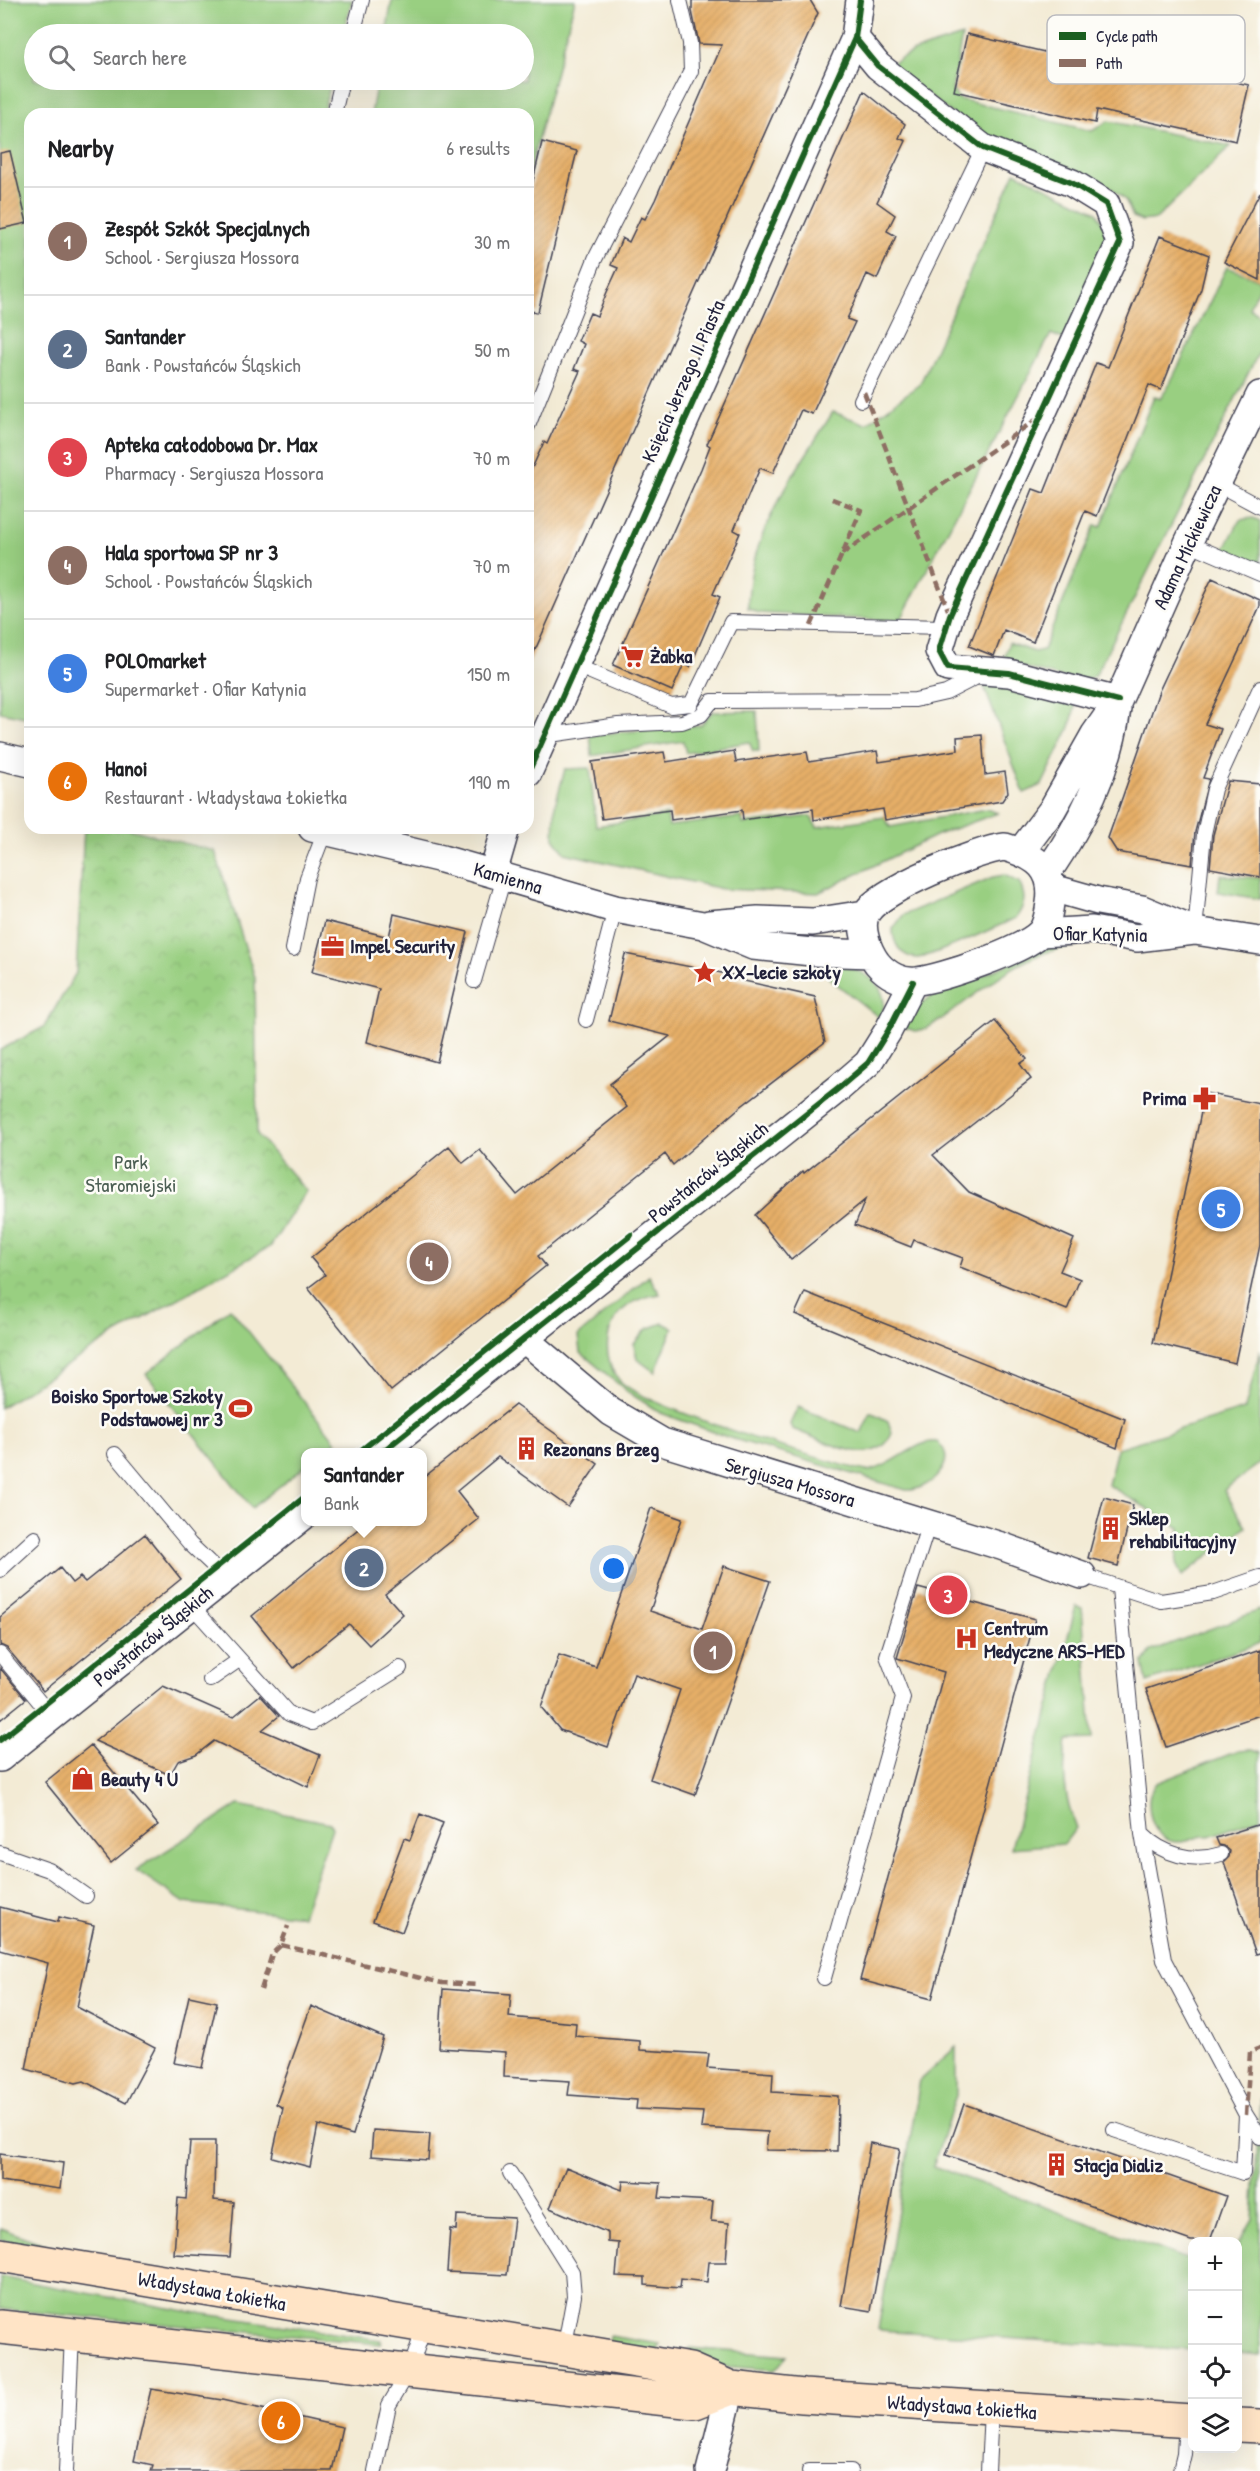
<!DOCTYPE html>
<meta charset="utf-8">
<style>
:root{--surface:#fff;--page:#f6f6f6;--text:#202124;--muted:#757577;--line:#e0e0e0;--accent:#b45309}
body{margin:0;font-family:"Patrick Hand",sans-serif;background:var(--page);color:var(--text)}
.controls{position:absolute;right:18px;bottom:18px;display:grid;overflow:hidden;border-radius:12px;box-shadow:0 6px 24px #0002}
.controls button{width:54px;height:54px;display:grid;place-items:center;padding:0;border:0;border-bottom:2px solid var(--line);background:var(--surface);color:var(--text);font:30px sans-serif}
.you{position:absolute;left:614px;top:1569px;width:21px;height:21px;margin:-15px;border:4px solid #fff;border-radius:50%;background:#1a73e8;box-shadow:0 0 0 9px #1a73e833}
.badge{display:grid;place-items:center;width:39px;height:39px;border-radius:50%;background:var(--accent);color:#fff;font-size:20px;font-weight:700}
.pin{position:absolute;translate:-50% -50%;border:3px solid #fff;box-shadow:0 2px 6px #0006}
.popup{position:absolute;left:301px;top:1448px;width:126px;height:78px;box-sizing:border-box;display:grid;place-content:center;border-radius:12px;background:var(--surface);filter:drop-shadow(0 2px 4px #0005);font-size:20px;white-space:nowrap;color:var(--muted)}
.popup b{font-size:22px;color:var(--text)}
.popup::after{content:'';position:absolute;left:50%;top:100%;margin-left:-12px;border:12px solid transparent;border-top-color:var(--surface)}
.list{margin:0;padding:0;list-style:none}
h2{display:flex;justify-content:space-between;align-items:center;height:78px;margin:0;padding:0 24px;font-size:26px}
h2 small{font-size:20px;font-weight:400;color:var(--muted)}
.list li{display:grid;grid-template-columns:39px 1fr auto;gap:18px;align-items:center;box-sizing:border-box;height:108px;padding:0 24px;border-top:2px solid var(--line)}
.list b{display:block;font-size:22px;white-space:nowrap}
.list p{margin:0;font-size:20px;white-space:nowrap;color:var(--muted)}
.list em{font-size:20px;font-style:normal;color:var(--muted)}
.icon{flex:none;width:33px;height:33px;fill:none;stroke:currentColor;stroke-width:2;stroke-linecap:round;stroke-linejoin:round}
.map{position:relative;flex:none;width:1260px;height:2471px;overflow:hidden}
.search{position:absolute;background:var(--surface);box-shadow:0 6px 24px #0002;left:24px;top:24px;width:510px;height:66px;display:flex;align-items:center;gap:15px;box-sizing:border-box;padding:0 21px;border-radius:33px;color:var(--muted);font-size:22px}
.panel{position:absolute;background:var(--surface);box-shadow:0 6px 24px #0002;left:24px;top:108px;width:510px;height:726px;border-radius:18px}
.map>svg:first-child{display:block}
</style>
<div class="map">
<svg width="1260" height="2471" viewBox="0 0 1260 2471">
<defs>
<pattern id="park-crowns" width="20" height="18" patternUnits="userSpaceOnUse" patternTransform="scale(1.5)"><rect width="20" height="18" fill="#99cf81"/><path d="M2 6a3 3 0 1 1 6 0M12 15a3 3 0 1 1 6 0" fill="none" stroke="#84b170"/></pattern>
<pattern id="building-hatch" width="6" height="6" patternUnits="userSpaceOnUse" patternTransform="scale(1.5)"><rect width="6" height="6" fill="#e6af68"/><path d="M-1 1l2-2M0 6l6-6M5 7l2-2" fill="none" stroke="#c5965b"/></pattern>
</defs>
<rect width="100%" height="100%" fill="#fdfcf7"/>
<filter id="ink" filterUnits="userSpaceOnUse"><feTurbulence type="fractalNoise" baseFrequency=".0167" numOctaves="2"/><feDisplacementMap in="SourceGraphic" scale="12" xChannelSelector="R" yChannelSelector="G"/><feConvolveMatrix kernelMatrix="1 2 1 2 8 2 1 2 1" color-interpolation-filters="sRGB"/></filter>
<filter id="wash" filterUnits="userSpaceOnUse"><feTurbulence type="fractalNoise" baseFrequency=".008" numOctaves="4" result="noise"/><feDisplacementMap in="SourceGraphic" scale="24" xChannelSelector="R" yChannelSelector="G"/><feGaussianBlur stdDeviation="1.35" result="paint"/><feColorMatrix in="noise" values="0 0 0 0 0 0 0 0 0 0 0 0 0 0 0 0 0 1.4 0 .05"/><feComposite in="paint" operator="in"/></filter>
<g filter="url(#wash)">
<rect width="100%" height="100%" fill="#f3ebd5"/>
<path fill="#99cf81" stroke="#5e785e" stroke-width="1.5" d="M0,0H352L343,34H34V80H332L322,114H30V718L0,712Z
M392,0H575L528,176V114H371L377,80H524V34H386Z
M962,36L952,90L959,99L1092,131L1108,121L1231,146L1156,219L1142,221L1133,217L1126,201L1110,187L972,129L888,65L912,52Z
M1015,172L1097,212L1109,235L1070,342L1051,334L900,621L759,613L748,608C747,535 796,472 833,412L866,424L920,384Z
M1227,267L1260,280V287L1249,308L1260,315V350L1095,676L1080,682L1002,662L1009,643L1034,652L1043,650L1095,525L1101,527L1154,396L1160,399L1170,383Z
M1253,518L1260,521V567L1223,552L1240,520Z
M995,683L1076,704L1070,727L1042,785L1024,793L983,684Z
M757,711L759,751H753L749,742L686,753L683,741L592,756L590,735L701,725L712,712Z
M590,768L596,826L667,815L669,826L742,817L743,824L810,816L817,827L884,817L890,827L986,809L998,813L937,835L818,893L722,889L565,853L554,838L555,805L565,769Z
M1004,875L1019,882C1026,896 1026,904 1016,918C1000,925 929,958 917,958C901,957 893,944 893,929L903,915L993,877Z
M1220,875L1260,878V899L1218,892Z
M1079,942L1078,946C1011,952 977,1000 924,1030L915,1031L903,1027L912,1011L929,998L1051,946Z
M822,962C854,966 895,979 881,1019L829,978Z
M649,1276L660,1294C638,1297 619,1307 611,1328C604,1345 608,1367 619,1380C641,1406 826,1462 866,1471C891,1469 916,1439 937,1442C962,1461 928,1492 906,1490L727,1437L661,1413L629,1393L580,1352L578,1336Z
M230,1308L336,1442L323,1452H306L305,1466L252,1508L146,1374Z
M663,1323L673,1328L655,1372L637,1359L634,1344L647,1329Z
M1260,1351V1463L1224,1490L1246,1527L1182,1576L1176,1564L1180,1528L1108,1485L1117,1448L1245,1409Z
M798,1407L861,1433L871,1412L888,1421L892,1433C877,1473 819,1438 792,1429L790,1424Z
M1076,1606L1082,1608L1092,1739L1067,1740C1062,1771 1064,1798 1076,1828L1064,1844L1011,1848Z
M1260,1610V1643L1147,1682L1143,1663L1151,1651Z
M1250,1750L1260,1753V1818L1210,1836C1201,1834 1195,1839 1187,1841C1166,1846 1154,1833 1150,1814C1148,1801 1148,1794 1156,1783L1238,1751Z
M238,1805L330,1823L332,1828L302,1916L185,1903L136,1870Z
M956,2047V2096L933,2166L1192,2261V2350L878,2330L920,2080Z
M1260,2099V2355L1238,2353V2244L1253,2219Z
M0,2228L46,2245L44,2249L0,2240Z
M0,2277L191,2312L381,2340L380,2344L0,2309Z
M610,2336L660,2344L658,2351L609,2344Z
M689,2348L787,2356L775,2370L694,2364Z"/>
<path fill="url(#park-crowns)" stroke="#5e785e" stroke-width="1.5" d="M84,828H126L215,851L255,978L257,1134L306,1191L271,1246L116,1334L0,1408V1050L44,1027L76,973Z"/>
<g id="blocks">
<path fill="url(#building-hatch)" d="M692,0H810L818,13L528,666V477L544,442L547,444L580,371L574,369L584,344L578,341L590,313L597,316L607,292L618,268L611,265L622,238L629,242L641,217L645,219L655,200L722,45L699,44L692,11Z
M967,34L1105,66L1108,54L1249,85L1236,141L1097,110L1095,123L954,91Z
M864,91L905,124L899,138L906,141L877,202L895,215L887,231L896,236L877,279L867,274L847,319L855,322L812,414L801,410L773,473L760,468L734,530L740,533L713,594L720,597L690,667L684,664L672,691L613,665L701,469L710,446L707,444Z
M542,142L577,151L538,312L528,311V202Z
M10,151L27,223L0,229V153Z
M1260,192V280L1224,262Z
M1160,236L1209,255L1201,289L1161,390L1149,385L1097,516L1085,511L1033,642L1004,630L994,656L969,646L1033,489L1044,493L1096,363L1108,367Z
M1212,578L1260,600V606L1205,724L1221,729L1203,778L1209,779L1195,832L1192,865L1117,852L1108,838L1132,770L1159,691Z
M982,735L985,775L1005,772L1008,792L1002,801L885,820L883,809L814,820L813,809L743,820L742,810L671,820L670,810L602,819L592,762L664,752L666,762L734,751L736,762L807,752L809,762L877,751L879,762L958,750L957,737Z
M1228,781L1260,784V877L1210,868L1213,835Z
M394,914L468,932L437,1062L367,1042L379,989L312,972L325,921L389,937Z
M625,954L732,975L731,978L815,997L825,1042L739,1108L673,1165L665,1154L538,1256L546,1266L391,1391L308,1288L325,1275L311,1258L449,1146L463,1163L480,1150L517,1195L627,1107L610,1084L670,1036L609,1021Z
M995,1021L1027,1059L1020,1064L1031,1079L933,1155L969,1192L1074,1239L1060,1271L1080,1279L1067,1310L960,1267L963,1258L914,1240L911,1247L855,1225L865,1200L791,1260L755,1215L803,1171L804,1173Z
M1205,1093L1260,1104V1245L1235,1363L1153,1343Z
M805,1292L1125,1419L1117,1448L795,1314Z
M515,1405L598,1464L568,1507L498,1457L457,1491L479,1519L385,1594L403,1614L369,1645L349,1624L294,1668L252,1616L368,1521H423V1478Z
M1104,1497L1133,1505L1118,1566L1088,1558Z
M651,1508L682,1519L650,1611L702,1629L724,1566L770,1581L695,1795L650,1779L680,1690L634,1674L608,1747L560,1730L541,1707L559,1655L596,1667Z
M145,1534L181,1579L43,1691L7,1648L0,1645V1617L60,1568L72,1583L80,1577L85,1582Z
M918,1588L1035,1619L932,1999L860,1980L944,1672L897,1658Z
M1260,1650V1715L1166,1747L1146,1689Z
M0,1668L26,1699L0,1720Z
M163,1686L233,1717L260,1695L279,1716L262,1730L320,1755L308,1787L214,1741L196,1755L178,1761L170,1775L95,1741Z
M91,1745L158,1825L111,1863L45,1782Z
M420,1814L443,1823L402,1932L373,1921L404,1838L410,1840Z
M1260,1824V1953L1256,1954L1224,1862L1229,1857L1230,1851L1224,1846L1219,1845L1216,1838Z
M0,1907L58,1922L59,1917L94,1925L77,2007L155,2048L126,2103L84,2081L76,2083L26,2069L48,1963L0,1950Z
M443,1989L511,1994L509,2017L576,2023L575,2036L640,2041V2050L709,2054L707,2068L773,2073L772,2092L838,2096L837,2151L766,2150L768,2132L701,2128L703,2112L636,2109L637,2100L568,2095L570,2081L504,2077L505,2052L439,2048Z
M189,1996L217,2002L202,2068L174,2063Z
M311,2006L383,2037L353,2135L318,2125L310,2167L272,2157L283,2108L276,2104Z
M964,2104L1226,2196L1210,2241H1191L946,2155Z
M373,2130L430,2134L428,2160L371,2156Z
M190,2141H215L214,2200L234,2202L230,2257L174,2254L178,2198L186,2199Z
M870,2143L900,2149L871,2311L841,2306Z
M0,2154L63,2163L60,2189L0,2181Z
M566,2167L622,2190L623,2181L661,2183L659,2198L713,2201L711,2221L729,2223L726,2262H709L707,2282L681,2279L680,2288L645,2285V2277L616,2276L619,2243L608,2242V2233L550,2208Z
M457,2215L514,2218L507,2275L447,2272L450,2229L456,2230Z
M151,2389L222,2400L342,2427L332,2471H151L153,2465L134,2461Z"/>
</g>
</g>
<g filter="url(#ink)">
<use href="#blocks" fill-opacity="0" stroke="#414052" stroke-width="1.5"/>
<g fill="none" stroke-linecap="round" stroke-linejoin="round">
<defs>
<path id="service" d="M353,34L362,0
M334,114L342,80
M861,400L983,148
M528,426L595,259L691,71L690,43L680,0
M1217,484L1260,507
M1188,543L1260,574
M574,665L671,706L691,704L731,622L944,627
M543,736L618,725L682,722L701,715L712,701L915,700L946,693L981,675
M1195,931L1204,834L1214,789L1260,688
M293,949L307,878L325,831
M474,981L504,877
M586,1020L615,909
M115,1454L190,1544L226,1578
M0,1570L35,1538
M1082,1575L1161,1601L1213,1593L1260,1577
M1119,1588L1142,1834C1163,1855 1193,1863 1221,1854
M196,1603L199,1614L289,1714L312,1723L400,1668
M0,1654L52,1717
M210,1680L239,1660
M0,1853L49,1870L86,1896
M824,1978L903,1698L887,1656L929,1523
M1246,2115L1260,2137
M1114,2130L1243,2173L1246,2115L1164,1960L1142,1834
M510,2173L572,2272L574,2296L564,2350
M66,2471L72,2335
M375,2471L389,2405L410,2370L425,2324
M809,2471H851
M988,2471L991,2410
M1180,2471L1184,2454L1186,2420"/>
<path id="minor" d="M855,38L878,66L983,148L1072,183L1106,204L1120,243L950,615L939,651L948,668L1009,673L1118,701
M0,756L30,763
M528,773L855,38L860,0
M312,828L442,859L615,909L703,925L753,946L812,952L871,954
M1005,847C1036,856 1055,869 1050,903C1049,912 1046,927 1040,933C1025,950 940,979 917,981C902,983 887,975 877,963C868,951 858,926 867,912C881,889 977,850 1005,847Z
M1021,851L1052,810L1095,734L1118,701L1188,543L1260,395
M493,873L506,828
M1047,873C1082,822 1109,770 1117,708
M1052,888L1098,901L1142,909L1195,931L1260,941
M709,924L758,920L813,922L865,914
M1040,933L1092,930L1137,938L1194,931
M523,1338L611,1412L662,1442L1001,1546L1082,1575
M382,1452L839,1088L868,1063L888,1031L913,982
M0,1758L306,1514
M710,2471L731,2388"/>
<path id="secondary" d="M0,2255L690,2370L731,2388L803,2396L1192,2421
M0,2327L695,2402L731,2388
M1238,2425L1260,2426"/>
</defs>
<use href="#service" stroke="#414052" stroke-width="16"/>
<use href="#minor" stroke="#414052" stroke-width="30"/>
<use href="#secondary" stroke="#414052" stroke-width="36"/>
<use href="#service" stroke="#fff" stroke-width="14"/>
<use href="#minor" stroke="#fff" stroke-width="27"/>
<use href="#secondary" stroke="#ffe4c6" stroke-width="33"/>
<path stroke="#8d6e63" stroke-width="4.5" stroke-dasharray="9 4.5" stroke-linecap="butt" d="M864,392L950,615
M842,554L1037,419
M811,626L861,510L830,498
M281,1945L442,1983L478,1985
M261,1990L272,1954L281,1945L288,1926
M1246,2115L1250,2052L1260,2048"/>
<defs>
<path id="cycleway" d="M855,38L878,66L983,148L1072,183L1106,204L1120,243L950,615L939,651L948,668L1009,673L1118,701
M528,773L855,38L860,0
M359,1452L631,1235
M382,1452L839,1088L868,1063L888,1031L913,982
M0,1740L306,1496"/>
</defs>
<use href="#cycleway" stroke="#fdfcf7" stroke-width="10"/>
<use href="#cycleway" stroke="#1b5e20" stroke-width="6"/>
</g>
</g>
<defs>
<symbol id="supermarket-bare" viewBox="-9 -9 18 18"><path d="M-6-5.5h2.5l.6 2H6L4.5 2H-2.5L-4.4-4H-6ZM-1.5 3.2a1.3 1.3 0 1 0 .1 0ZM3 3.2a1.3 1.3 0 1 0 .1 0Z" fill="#c8321e" stroke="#fdfcf7" stroke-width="2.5" paint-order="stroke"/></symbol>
<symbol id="office-bare" viewBox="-9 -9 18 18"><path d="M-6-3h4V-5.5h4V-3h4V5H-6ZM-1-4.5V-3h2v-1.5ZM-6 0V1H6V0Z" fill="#c8321e" stroke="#fdfcf7" stroke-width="2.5" paint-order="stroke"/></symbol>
<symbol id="sight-bare" viewBox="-9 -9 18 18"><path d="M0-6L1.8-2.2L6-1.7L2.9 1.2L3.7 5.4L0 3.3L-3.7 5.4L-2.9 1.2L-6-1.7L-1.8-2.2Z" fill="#c8321e" stroke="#fdfcf7" stroke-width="2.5" paint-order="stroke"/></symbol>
<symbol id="pharmacy-bare" viewBox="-9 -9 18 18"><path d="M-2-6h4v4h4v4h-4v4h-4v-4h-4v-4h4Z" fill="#c8321e" stroke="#fdfcf7" stroke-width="2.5" paint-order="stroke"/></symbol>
<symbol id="stadium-bare" viewBox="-9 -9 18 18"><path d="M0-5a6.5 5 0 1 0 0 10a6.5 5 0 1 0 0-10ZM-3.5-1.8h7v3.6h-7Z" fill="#c8321e" stroke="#fdfcf7" stroke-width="2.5" paint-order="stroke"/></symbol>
<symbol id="building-bare" viewBox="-9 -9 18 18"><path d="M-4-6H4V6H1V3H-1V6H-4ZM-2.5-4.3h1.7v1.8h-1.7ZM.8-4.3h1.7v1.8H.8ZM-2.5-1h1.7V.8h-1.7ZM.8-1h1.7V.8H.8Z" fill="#c8321e" stroke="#fdfcf7" stroke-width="2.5" paint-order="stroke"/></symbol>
<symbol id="hospital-bare" viewBox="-9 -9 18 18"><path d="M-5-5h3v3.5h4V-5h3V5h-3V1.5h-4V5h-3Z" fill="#c8321e" stroke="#fdfcf7" stroke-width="2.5" paint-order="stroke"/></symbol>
<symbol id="shop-bare" viewBox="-9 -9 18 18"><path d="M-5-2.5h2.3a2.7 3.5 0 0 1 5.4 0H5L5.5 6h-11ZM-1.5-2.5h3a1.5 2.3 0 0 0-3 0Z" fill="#c8321e" stroke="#fdfcf7" stroke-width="2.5" paint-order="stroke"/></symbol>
</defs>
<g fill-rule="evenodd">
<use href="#supermarket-bare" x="616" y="640" width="33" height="33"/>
<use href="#office-bare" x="316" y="930" width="33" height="33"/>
<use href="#sight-bare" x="688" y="956" width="33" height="33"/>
<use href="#pharmacy-bare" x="1188" y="1082" width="33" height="33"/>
<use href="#stadium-bare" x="224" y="1392" width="33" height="33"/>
<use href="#building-bare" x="510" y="1432" width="33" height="33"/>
<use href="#building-bare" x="1094" y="1512" width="33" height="33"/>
<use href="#hospital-bare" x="950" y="1622" width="33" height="33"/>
<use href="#shop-bare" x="66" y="1762" width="33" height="33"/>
<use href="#building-bare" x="1040" y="2148" width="33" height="33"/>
</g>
<g text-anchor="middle" stroke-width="5" stroke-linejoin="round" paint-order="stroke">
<g font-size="20" fill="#22223b" stroke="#fdfcf7">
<text transform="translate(683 381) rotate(-66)" y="7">Księcia Jerzego II Piasta</text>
<text transform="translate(1187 547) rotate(-65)" y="7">Adama Mickiewicza</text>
<text transform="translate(508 878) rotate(16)" y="7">Kamienna</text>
<text transform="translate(1100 934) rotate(1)" y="7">Ofiar Katynia</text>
<text transform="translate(708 1172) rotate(-39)" y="7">Powstańców Śląskich</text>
<text transform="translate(790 1482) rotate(16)" y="7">Sergiusza Mossora</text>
<text transform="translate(153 1636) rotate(-39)" y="7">Powstańców Śląskich</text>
<text transform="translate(212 2291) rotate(10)" y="7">Władysława Łokietka</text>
<text transform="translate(962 2407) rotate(4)" y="7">Władysława Łokietka</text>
</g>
<g font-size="20" font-weight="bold" fill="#22223b" stroke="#fdfcf7" text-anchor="start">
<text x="650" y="663">Żabka</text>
<text x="350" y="953">Impel Security</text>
<text x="722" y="979">XX-lecie szkoły</text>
<text x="1186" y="1105" text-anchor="end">Prima</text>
<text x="223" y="1403" text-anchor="end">Boisko Sportowe Szkoły<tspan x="223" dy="23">Podstawowej nr 3</tspan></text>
<text x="544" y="1456">Rezonans Brzeg</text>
<text x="1129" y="1525">Sklep<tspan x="1129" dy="23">rehabilitacyjny</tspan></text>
<text x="984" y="1635">Centrum<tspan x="984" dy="23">Medyczne ARS-MED</tspan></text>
<text x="101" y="1786">Beauty 4 U</text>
<text x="1074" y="2172">Stacja Dializ</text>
</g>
<g font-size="20" fill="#4c5f54" stroke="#fdfcf7">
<text x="131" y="1169">Park<tspan x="131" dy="23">Staromiejski</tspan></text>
</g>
</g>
<rect x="1047" y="15" width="198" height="69" rx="9" fill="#fdfcf7" stroke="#bbbbbf" stroke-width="1.5"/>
<rect x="1059" y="32" width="27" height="8" fill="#1b5e20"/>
<rect x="1059" y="59" width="27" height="8" fill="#8d6e63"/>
<g font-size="16" fill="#22223b">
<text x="1096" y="42">Cycle path</text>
<text x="1096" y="69">Path</text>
</g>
</svg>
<div class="controls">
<button>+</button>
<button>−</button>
<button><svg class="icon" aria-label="locate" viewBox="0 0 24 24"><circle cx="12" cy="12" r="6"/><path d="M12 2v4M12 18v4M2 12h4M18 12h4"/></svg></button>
<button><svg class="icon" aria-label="layers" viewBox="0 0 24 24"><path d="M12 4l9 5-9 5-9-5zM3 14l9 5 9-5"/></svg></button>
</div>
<div class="you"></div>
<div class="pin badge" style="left:713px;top:1651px;background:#8d6e63">1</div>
<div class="pin badge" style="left:364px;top:1568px;background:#5c6f8a">2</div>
<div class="popup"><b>Santander</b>Bank</div>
<div class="pin badge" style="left:948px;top:1595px;background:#e0444e">3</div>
<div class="pin badge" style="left:429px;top:1262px;background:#8d6e63">4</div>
<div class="pin badge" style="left:1221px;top:1209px;background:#3f7fe0">5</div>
<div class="pin badge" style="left:281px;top:2421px;background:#e8710a">6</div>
<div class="search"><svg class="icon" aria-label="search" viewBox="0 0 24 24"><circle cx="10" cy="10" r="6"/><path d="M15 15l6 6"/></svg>Search here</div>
<section class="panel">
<h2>Nearby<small>6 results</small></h2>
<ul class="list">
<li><span class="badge" style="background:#8d6e63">1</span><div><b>Zespół Szkół Specjalnych</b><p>School · Sergiusza Mossora</p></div><em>30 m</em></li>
<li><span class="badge" style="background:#5c6f8a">2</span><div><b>Santander</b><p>Bank · Powstańców Śląskich</p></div><em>50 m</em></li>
<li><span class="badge" style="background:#e0444e">3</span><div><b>Apteka całodobowa Dr. Max</b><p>Pharmacy · Sergiusza Mossora</p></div><em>70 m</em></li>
<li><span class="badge" style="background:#8d6e63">4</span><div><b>Hala sportowa SP nr 3</b><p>School · Powstańców Śląskich</p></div><em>70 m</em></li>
<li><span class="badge" style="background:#3f7fe0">5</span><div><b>POLOmarket</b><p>Supermarket · Ofiar Katynia</p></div><em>150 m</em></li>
<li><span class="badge" style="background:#e8710a">6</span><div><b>Hanoi</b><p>Restaurant · Władysława Łokietka</p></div><em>190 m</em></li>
</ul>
</section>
</div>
